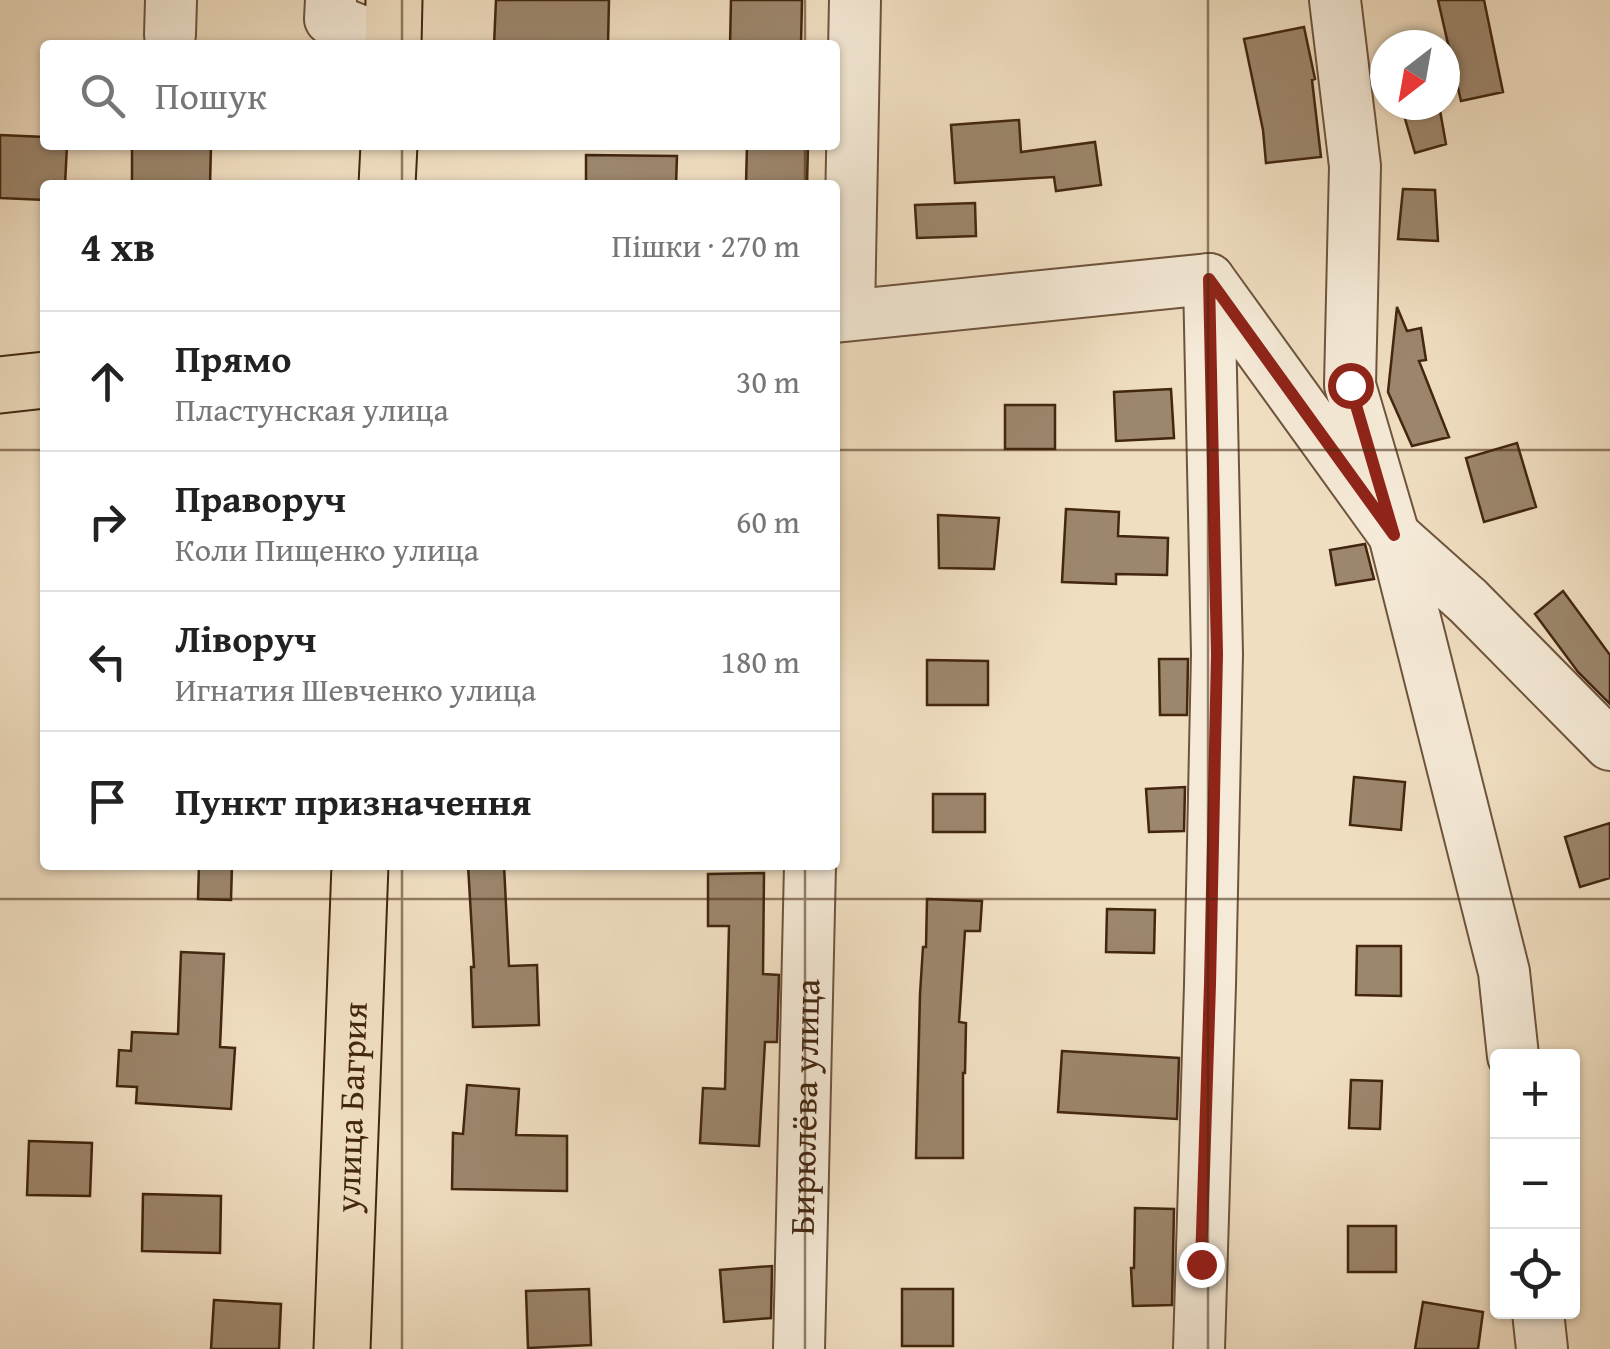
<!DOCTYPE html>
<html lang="uk">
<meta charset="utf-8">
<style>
:root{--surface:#fff;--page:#f6f6f6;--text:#222;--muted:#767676;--line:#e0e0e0}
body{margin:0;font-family:"Gentium Book Plus",serif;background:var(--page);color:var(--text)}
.controls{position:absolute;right:30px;bottom:30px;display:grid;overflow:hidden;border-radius:10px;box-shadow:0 2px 8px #0004}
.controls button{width:90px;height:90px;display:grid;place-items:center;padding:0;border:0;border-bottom:2px solid var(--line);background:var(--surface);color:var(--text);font:50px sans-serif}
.compass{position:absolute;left:1370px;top:30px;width:90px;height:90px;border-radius:50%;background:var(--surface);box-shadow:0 2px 8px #0004;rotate:211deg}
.stop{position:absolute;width:30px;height:30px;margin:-22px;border:8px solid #8f2418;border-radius:50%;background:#fff}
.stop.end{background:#8f2418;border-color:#fff;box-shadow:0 2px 10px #0008}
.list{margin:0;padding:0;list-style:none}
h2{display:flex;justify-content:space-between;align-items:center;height:130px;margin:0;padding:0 40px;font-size:42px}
h2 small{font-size:32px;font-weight:400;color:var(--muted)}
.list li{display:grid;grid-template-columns:65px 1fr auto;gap:30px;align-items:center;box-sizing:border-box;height:140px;padding:0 40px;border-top:2px solid var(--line)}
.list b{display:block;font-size:38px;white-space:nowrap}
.list p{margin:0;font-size:32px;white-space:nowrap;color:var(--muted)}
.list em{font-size:32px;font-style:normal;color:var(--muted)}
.icon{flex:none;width:55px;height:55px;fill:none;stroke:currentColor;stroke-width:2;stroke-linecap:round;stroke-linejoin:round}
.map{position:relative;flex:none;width:1610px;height:1349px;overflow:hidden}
.search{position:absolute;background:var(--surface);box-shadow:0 2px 8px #0004;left:40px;top:40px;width:800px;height:110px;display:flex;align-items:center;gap:25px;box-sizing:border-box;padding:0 35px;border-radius:10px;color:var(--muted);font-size:38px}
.panel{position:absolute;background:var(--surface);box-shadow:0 2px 8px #0004;left:40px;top:180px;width:800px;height:690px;border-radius:10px}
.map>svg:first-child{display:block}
</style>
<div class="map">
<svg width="1610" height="1349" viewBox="0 0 1610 1349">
<rect width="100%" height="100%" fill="#f0dec1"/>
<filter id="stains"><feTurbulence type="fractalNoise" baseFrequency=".002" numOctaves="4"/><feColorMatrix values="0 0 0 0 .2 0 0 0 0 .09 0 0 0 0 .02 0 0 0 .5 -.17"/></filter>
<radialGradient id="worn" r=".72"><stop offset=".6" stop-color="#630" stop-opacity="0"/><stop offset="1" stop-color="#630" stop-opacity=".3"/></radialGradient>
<path fill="#9c866c" stroke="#42260f" stroke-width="2.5" d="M496,0H609L608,45H494Z
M731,0H802L801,45H730Z
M1438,0H1484L1503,92L1461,101Z
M1304,27L1315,79L1312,80L1321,157L1266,163L1263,130L1244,39Z
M1401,105H1439L1446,144L1415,153Z
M1019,120L1021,152L1095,142L1101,185L1056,191L1054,177L955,183L951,125Z
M0,135L45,137V145H67L65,185H45V200L0,198Z
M132,145H211L210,185H132Z
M747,145H808L807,185H746Z
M586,155L677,156L676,185H586Z
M1403,189L1435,190L1438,241L1398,239Z
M975,203L976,236L917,238L915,205Z
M1397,307L1407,331L1421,328L1426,360L1419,361L1449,437L1412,446L1388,392Z
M1171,389L1174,438L1116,441L1114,392Z
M1005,405H1055V449H1005Z
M1517,443L1536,507L1484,522L1466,458Z
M1066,509L1119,512L1118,536L1168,538L1167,575L1116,574V584L1062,582Z
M938,515L999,518L994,569L939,568Z
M1365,544L1374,579L1336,585L1330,550Z
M1563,591L1610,655V704L1578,672L1535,614Z
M1159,659H1188L1187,715H1160Z
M927,660L988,661V705H927Z
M1354,777L1405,782L1401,830L1350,825Z
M1185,787L1184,831L1149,832L1146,789Z
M933,794H985V832H933Z
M1610,823V878L1580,887L1565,837Z
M199,865H232L231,900L198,899Z
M468,865H504L509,966L537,965L539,1025L473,1027L471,967H474Z
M764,873L763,974L779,975L777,1042H765L759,1146L700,1143L703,1088L725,1089L729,926H708V874Z
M927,899L982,901L980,931H965L959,1022L966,1023L965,1073H963V1158H916L920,994L923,947H926Z
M1107,909L1155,910L1154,953L1106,952Z
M1357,946H1401V996L1356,995Z
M181,952L224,954L220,1047L235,1048L231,1109L136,1103L137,1087L117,1086L119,1050L131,1051L132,1032L178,1034Z
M1062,1051L1179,1058L1177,1119L1058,1112Z
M1351,1080L1382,1081L1380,1129L1349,1128Z
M467,1085L519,1089L516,1135L567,1136V1191L452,1189L453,1133L463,1134Z
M29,1141L92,1143L90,1196L27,1195Z
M143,1194L221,1196L220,1253L142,1251Z
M1135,1208L1174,1209L1172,1305L1133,1306L1131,1268H1134Z
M1348,1226H1396V1272H1348Z
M772,1266L771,1318L724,1322L720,1270Z
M589,1289L591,1345L528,1348L526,1291Z
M902,1289H953V1346H902Z
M214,1300L281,1304L279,1349H211Z
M1423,1302L1483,1312L1478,1349H1415Z"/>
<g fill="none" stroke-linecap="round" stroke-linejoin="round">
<defs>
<g id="minor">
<path d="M331,0L330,19L393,43"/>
<path d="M1335,0L1355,166L1350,385L1394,535L1504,972L1513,1056"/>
<path d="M170,35L171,0"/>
<path d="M849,314L855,0"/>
<path d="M835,317L1209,279L1394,535L1468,601L1610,745"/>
<path d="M1538,1312L1542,1349"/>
<path id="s1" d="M799,1349L810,865"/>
<path d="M1199,1349L1210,985L1217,654L1209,279"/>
</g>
<g id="major">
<path d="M393,45L394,0"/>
<path d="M387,185L389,145"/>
<path d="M0,385L45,380"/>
<path id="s2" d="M342,1349L360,865"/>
</g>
</defs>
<use href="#minor" stroke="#6e543c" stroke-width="54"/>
<use href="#major" stroke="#42260f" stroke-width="59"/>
<use href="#minor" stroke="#f5ead7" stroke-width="50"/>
<use href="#major" stroke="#f0dec1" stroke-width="55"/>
</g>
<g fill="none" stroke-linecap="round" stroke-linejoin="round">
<path stroke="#8f2418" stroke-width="12" d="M1201,1264L1210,984L1217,654L1209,279L1394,535L1350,385"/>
</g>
<path fill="none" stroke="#42260f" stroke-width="2.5" stroke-opacity="0.55" d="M402,0V45M805,0V45M1208,0V1349M402,145V185M805,145V185M0,450H45M835,450H1610M402,865V1349M805,865V1349M0,899H1610"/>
<g text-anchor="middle" stroke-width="10" stroke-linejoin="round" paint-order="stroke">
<g font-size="35" fill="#42260f" stroke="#f5ead7">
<text dy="12" stroke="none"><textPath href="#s2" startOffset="242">улица Багрия</textPath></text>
<text dy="12" stroke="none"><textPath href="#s1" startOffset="242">Бирюлёва улица</textPath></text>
</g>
</g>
<rect width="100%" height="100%" filter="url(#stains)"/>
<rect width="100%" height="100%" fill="url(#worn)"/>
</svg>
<div class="controls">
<button>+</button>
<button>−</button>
<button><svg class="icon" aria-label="locate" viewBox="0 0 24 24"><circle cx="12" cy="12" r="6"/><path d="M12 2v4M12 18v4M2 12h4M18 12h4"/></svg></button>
</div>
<svg class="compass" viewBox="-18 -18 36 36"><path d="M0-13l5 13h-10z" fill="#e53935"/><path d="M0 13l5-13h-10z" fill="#767676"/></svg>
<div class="stop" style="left:1350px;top:385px"></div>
<div class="stop end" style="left:1201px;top:1264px"></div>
<div class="search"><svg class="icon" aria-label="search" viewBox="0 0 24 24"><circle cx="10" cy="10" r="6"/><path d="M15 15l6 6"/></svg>Пошук</div>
<section class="panel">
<h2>4 хв<small>Пішки · 270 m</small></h2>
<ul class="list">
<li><svg class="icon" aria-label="ahead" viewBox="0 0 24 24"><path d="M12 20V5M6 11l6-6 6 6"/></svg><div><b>Прямо</b><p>Пластунская улица</p></div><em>30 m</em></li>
<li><svg class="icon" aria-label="right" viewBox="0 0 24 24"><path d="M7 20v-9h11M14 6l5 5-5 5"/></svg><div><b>Праворуч</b><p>Коли Пищенко улица</p></div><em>60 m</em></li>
<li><svg class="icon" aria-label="left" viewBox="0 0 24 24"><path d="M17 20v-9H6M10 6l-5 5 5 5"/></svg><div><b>Ліворуч</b><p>Игнатия Шевченко улица</p></div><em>180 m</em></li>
<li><svg class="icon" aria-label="arrive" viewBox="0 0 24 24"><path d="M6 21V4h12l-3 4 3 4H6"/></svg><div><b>Пункт призначення</b></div></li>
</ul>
</section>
</div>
